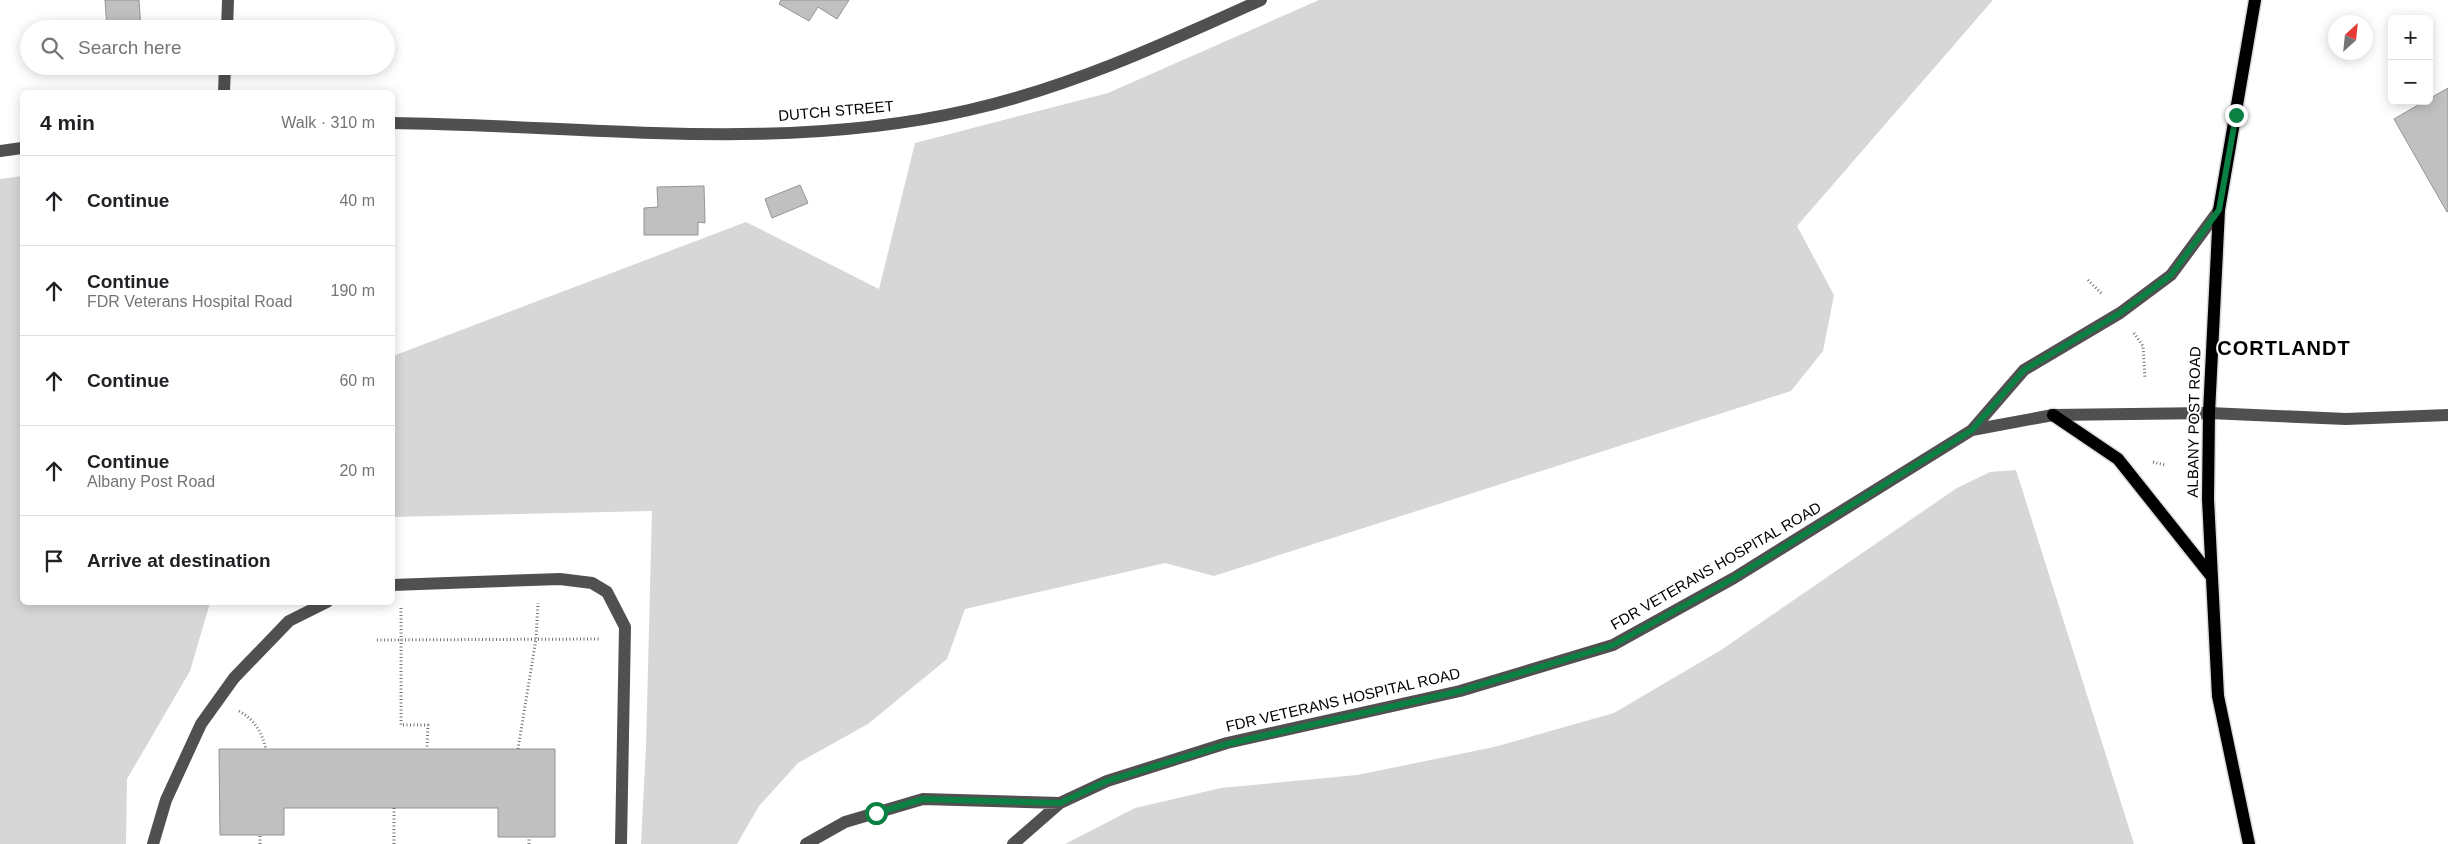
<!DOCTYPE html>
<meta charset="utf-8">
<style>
:root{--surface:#fff;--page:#f2f2f2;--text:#202124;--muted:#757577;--line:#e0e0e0}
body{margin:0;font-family:Helvetica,sans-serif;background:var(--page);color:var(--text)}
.controls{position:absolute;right:15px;top:15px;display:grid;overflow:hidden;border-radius:8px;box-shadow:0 2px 12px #0003}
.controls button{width:45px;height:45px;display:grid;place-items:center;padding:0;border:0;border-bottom:1px solid var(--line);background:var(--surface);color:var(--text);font:25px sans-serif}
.compass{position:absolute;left:2328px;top:15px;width:45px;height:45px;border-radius:50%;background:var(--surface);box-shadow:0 2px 12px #0003;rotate:27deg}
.stop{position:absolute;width:15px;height:15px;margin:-11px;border:4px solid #0b8043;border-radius:50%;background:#fff}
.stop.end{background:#0b8043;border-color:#fff;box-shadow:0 1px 5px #0008}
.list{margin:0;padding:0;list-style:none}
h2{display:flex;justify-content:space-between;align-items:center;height:65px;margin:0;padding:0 20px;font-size:21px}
h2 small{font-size:16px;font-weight:400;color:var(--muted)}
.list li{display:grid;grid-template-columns:32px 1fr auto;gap:15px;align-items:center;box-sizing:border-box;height:90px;padding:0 20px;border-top:1px solid var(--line)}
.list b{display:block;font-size:19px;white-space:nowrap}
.list p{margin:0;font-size:16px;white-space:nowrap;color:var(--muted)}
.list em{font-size:16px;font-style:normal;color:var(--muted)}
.icon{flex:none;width:28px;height:28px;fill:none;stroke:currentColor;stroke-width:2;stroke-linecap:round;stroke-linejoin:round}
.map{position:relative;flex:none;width:2448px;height:844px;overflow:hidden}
.search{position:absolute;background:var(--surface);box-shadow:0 2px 12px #0003;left:20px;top:20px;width:375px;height:55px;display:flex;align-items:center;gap:12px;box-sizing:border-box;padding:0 18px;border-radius:28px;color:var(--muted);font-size:19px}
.panel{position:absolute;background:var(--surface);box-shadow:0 2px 12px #0003;left:20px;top:90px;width:375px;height:515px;border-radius:8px}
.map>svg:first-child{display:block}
</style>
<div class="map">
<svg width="2448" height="844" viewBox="0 0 2448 844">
<rect width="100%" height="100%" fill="#fff"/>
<path fill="#d7d7d7" d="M1319,0H1993L1797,226L1834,295L1823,351L1791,391L1214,576L1165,563L965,609L947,659L868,724L798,763L759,806L737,844H641L646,746L652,511L393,517V356L746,222L879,289L915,143L1108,93Z
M22,176V602L210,603L190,671L127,779L126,844H0V179Z
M2016,470L2134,844H1065L1135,808L1221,788L1357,775L1494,747L1614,713L1721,650L1957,488L1990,472Z"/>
<path fill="#c0c0c0" stroke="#949494" d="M105,0H139L141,29H107Z
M781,0H849L837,19L818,7L809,21L779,4Z
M2448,88V211L2447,212L2394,119L2425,101H2429V99Z
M800,185L808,203L772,218L765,199Z
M704,186L705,223L698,222V235H644V208L658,207L657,187Z
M219,749H555V837H498V808H284V835H220Z"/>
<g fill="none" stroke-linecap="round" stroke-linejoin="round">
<defs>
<path id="major" d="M2053,415L2118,459L2212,577
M2249,844L2218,696L2208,499L2209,413L2219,210L2255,0"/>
</defs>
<use href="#major" stroke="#dbdbdb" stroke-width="15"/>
<path stroke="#727272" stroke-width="3" stroke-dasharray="1 2.5" stroke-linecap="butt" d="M2088,280L2102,294
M2134,333L2143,346L2145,378
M2153,462L2165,465
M401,608V725H428L427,749
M377,640L601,639
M239,711C255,720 261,731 266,749
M518,749L536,639L538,603
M394,808V844
M260,844V835
M529,844V837"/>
<path stroke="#505050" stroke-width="12" d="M227,29L228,0
M224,92L225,66
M392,123C584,125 779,154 969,110C1071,87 1166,43 1261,0
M0,151L22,148
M1972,430L2024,370L2120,313L2171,275L2219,210
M392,585L560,579L592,583L607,592L625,627L621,844
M153,844L166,800L201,724L234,678L289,621L327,602
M806,844L845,822L923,799L1060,803
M1013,844L1060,803L1107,781L1227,743L1460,691L1613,645L1734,578L1972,430L2053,415L2209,413L2346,419L2448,415"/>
<use href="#major" stroke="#000" stroke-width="12"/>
</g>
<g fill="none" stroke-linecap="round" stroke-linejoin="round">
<path stroke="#0b8043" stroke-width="6" d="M876,813L923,799L1060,803L1107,781L1227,744L1460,691L1613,645L1734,578L1972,430L2024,370L2120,313L2171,275L2219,210L2236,115"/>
</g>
<g text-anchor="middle" stroke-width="4" stroke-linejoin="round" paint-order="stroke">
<g font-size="15" fill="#000" stroke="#fff">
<text transform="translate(836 111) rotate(-5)" y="5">DUTCH STREET</text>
<text transform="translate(2194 422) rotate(-89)" y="5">ALBANY POST ROAD</text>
<text transform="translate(1716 566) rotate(-30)" y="5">FDR VETERANS HOSPITAL ROAD</text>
<text transform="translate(1343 700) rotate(-13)" y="5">FDR VETERANS HOSPITAL ROAD</text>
</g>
<g font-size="20" font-weight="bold" letter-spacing="1" fill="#000" stroke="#fff">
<text x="2284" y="355">CORTLANDT</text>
</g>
</g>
</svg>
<div class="controls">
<button>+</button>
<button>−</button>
</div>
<svg class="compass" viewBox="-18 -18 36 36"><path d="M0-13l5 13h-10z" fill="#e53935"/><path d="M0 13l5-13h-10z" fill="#757577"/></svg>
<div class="stop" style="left:876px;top:813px"></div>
<div class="stop end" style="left:2236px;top:115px"></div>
<div class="search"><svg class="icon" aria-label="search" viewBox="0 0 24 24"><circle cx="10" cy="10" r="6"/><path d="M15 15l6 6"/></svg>Search here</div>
<section class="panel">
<h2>4 min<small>Walk · 310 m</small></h2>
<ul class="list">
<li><svg class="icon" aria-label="ahead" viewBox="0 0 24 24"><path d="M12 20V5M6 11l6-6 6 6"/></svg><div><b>Continue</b></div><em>40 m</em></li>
<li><svg class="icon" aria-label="ahead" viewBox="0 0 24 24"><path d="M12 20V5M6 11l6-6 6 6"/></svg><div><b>Continue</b><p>FDR Veterans Hospital Road</p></div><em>190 m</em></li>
<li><svg class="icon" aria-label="ahead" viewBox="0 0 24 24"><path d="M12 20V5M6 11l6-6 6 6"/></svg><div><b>Continue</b></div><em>60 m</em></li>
<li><svg class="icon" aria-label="ahead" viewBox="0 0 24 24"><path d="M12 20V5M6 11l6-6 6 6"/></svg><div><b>Continue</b><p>Albany Post Road</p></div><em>20 m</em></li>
<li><svg class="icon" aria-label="arrive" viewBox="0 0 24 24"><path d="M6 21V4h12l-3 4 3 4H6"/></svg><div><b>Arrive at destination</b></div></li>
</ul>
</section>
</div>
